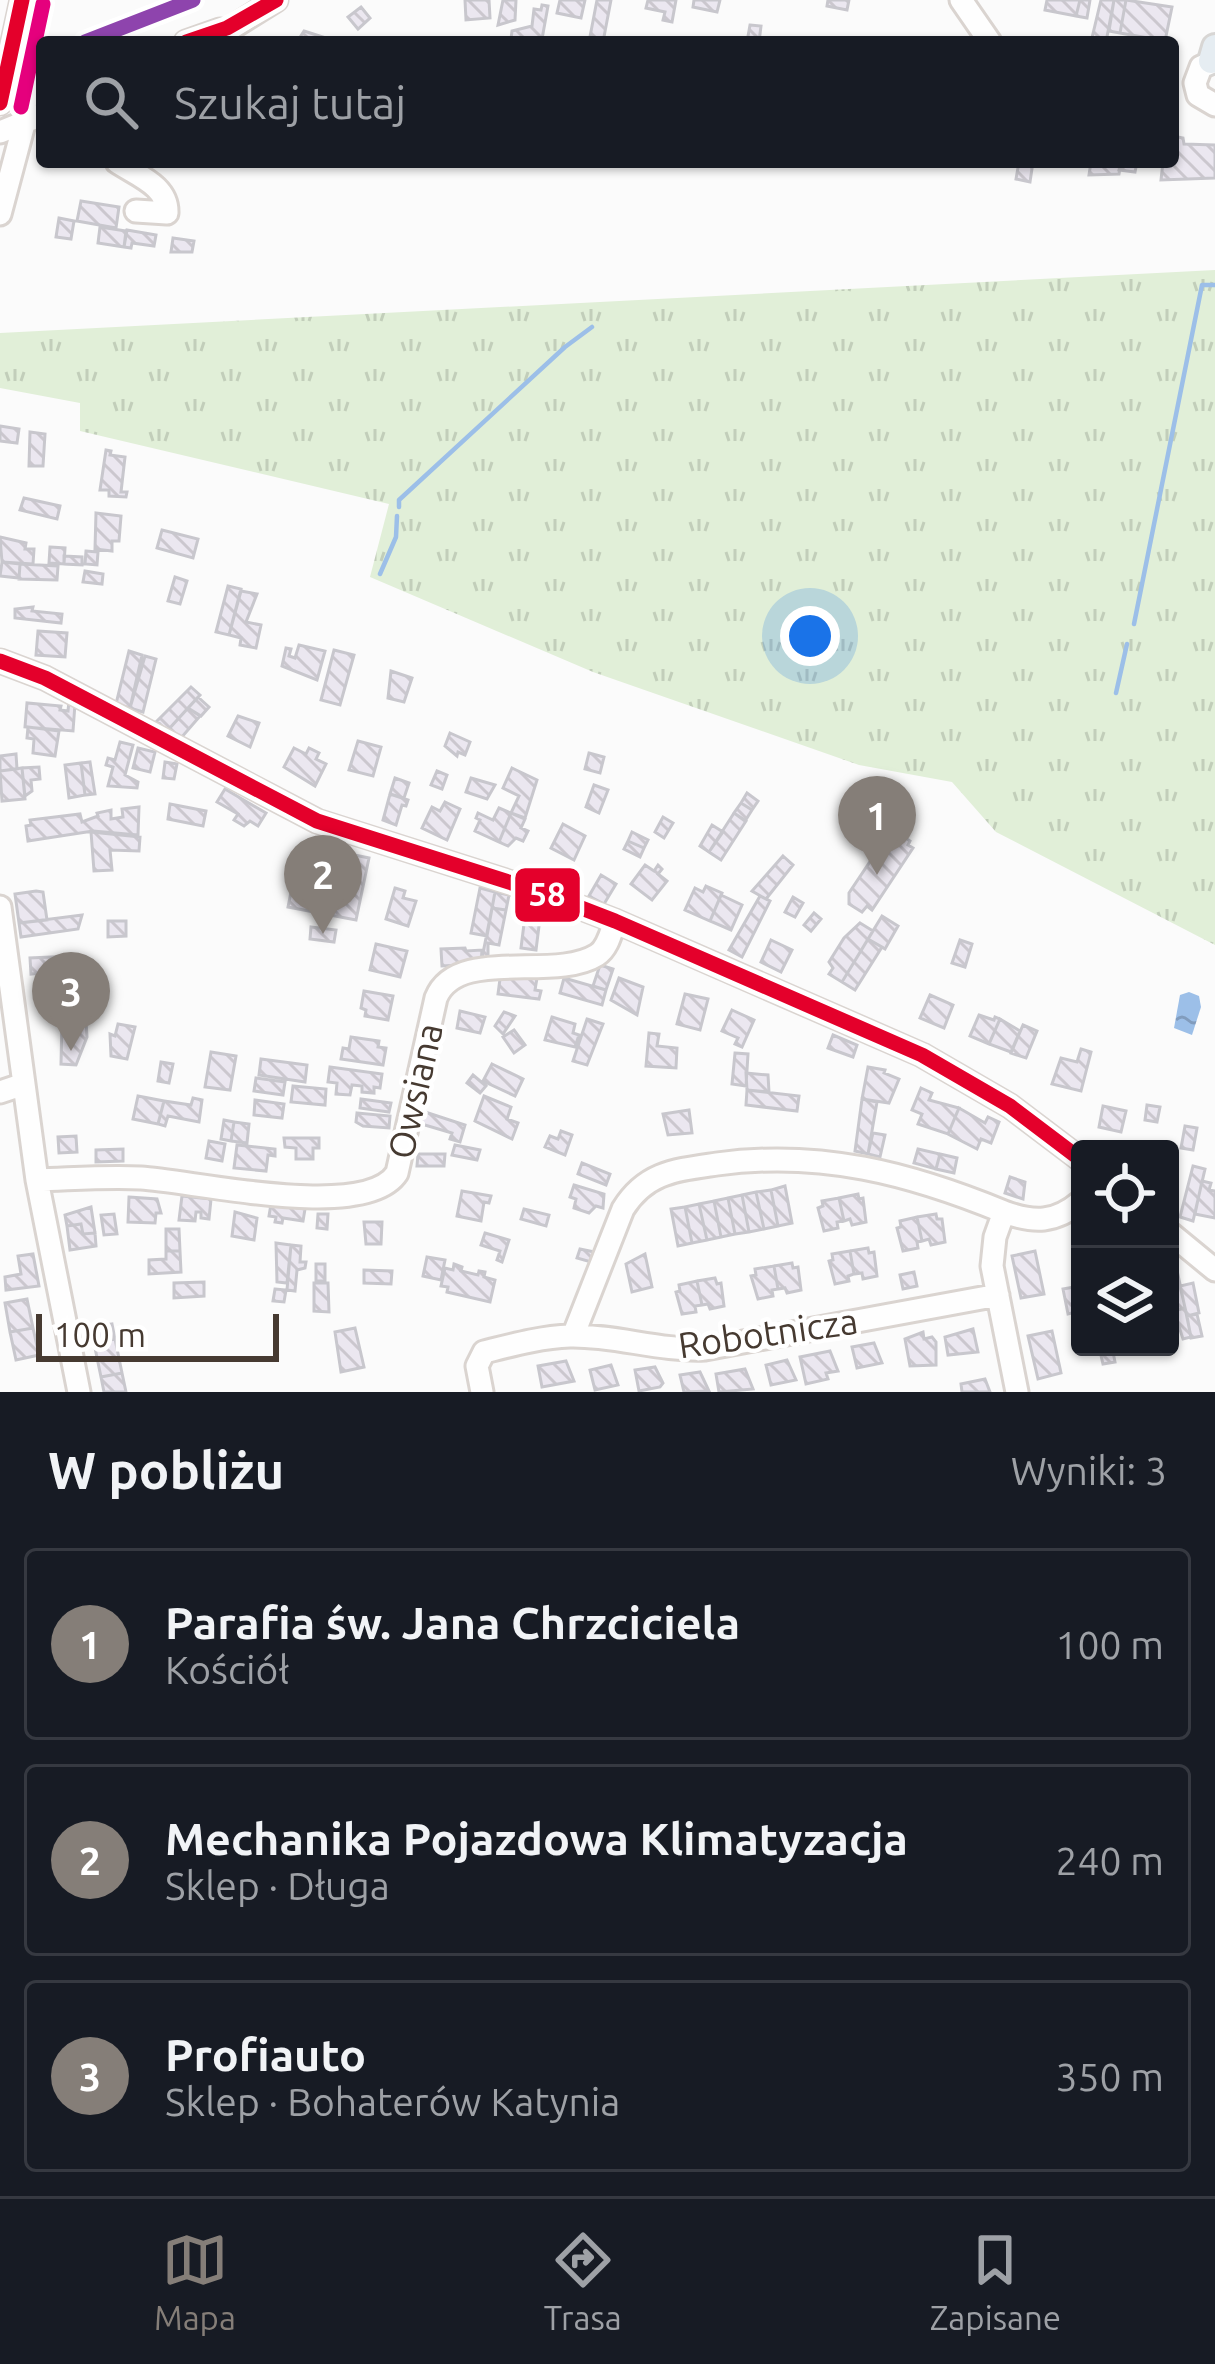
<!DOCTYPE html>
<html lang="pl">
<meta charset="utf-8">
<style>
:root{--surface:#171b24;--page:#242831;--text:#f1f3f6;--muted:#9ea1a6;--line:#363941;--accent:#857e78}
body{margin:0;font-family:Ubuntu,sans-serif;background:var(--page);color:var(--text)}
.controls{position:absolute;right:36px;bottom:36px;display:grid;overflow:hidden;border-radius:12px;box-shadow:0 3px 9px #0004}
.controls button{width:108px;height:108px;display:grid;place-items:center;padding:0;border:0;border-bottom:3px solid var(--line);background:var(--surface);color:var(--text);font:60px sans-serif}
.scale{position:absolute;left:36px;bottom:30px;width:243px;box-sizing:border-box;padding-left:12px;border:6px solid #463a31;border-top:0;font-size:33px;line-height:42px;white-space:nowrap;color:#463a31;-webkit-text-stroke:9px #fff;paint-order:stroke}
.you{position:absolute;left:810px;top:636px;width:42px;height:42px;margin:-30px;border:9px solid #fff;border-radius:50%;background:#1a73e8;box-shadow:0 0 0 18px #1a73e833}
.badge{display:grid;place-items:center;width:78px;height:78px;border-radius:50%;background:var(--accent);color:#fff;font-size:39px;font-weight:700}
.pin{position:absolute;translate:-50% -99px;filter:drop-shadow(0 3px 6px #0008)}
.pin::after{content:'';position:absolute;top:63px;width:42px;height:36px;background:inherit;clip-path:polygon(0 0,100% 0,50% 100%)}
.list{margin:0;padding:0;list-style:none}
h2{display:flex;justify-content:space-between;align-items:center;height:156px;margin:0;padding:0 48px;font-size:51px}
h2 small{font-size:39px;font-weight:400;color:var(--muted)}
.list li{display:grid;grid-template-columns:78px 1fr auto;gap:36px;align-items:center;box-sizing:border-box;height:192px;margin:0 24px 24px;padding:0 24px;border:3px solid var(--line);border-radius:12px}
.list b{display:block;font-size:45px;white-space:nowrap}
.list p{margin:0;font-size:39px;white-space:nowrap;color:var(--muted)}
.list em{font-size:39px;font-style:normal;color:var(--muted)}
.icon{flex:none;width:66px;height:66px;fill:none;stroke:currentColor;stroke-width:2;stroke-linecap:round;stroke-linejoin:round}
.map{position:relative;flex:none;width:1215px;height:1392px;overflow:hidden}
.search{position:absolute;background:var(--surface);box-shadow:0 3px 9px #0004;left:36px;right:36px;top:36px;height:132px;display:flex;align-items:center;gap:30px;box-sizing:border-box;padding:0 42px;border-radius:12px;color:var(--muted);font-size:45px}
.sheet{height:804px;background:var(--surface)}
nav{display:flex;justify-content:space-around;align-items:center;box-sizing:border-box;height:168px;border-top:3px solid var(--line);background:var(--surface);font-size:33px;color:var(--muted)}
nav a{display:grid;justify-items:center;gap:6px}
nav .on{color:var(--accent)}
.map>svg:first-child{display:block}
</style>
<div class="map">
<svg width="1215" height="1392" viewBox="0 0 1215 1392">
<defs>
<pattern id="grass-tufts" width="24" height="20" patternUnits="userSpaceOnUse" patternTransform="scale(3)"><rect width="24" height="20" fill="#e1efd8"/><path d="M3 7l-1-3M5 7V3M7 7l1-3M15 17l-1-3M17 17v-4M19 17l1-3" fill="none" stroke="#c2ceba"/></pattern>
<pattern id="water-ripples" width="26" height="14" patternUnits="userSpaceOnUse" patternTransform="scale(3)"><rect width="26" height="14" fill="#9cbfe8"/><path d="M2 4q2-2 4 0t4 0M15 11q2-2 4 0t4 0" fill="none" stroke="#819cbd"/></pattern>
<pattern id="building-back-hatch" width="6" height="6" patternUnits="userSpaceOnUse" patternTransform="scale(3)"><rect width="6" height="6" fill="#ebe7f0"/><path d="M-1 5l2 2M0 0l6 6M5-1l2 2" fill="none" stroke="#cbc7ce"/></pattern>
</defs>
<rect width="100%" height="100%" fill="#fbfbfb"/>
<path fill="url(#grass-tufts)" d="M1215,270V945L996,832L952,782L859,765L593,672L370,577L389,504L80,431V403L0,388V333Z"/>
<path fill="url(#water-ripples)" d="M1189,992L1199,996L1201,1007L1192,1035L1174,1028L1180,995Z"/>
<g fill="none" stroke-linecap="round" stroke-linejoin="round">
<path stroke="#9cbfe8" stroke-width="4.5" d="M399,507V500L565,347L592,327
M380,574L396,537L397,516
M1134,624L1202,285H1215
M1116,693L1127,644"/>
</g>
<path fill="url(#building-back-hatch)" stroke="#c8c7cd" stroke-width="3" d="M465,0H489L490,18L466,20Z
M503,0H516L515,20L498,25Z
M560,0H585L581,18L557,13Z
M597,0H611L603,42H589Z
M648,0H676L672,22L663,20L665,12L646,8Z
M694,0H720L717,12L693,7Z
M828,0H849L847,10L827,6Z
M1047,0H1080L1076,16L1045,10Z
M1080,0H1090L1087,18L1076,16Z
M1101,0H1114L1106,42H1091Z
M1114,0H1126L1120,33L1109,31Z
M1126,0L1172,7L1165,41L1120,33Z
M542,5L548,6L542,39H511L512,31L532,26L534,9L541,10Z
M361,7L370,18L358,29L348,17Z
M750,25L761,26L759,42H747Z
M304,31L329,39L328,42H297Z
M1173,136L1183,138L1184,144L1215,145V178L1161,180L1163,162H1173Z
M1019,162H1033L1030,182L1016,179Z
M1091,162H1121L1119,174L1089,175Z
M1121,162H1137L1135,172L1119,170Z
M81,201L119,207L116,228L77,221Z
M59,218L74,221L71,239L56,237Z
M100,227L126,231L124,247L98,243Z
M127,230L156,235L154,246L132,243L131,248L124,247Z
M173,238L194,241L192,252H171Z
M0,426L19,429L17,443L0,441Z
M30,432L45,434L43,466H29Z
M106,450L111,451L110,455L125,457L121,492H127L126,497L109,496V490H100Z
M24,498L60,506L57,519L20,510Z
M96,513L121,516L119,541H112V551L95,549Z
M162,530L198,539L193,558L157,548Z
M0,537L26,543L25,549H34L33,564L2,562Z
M50,547L65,548L64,564L49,563Z
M86,551L98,552L97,565L85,564Z
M64,556L82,557V565L64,564Z
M2,562L20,564L19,578L0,576Z
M20,564L58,566L57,580L19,579Z
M85,571L103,574L102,584L83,582Z
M175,577L187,581L180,604L168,601Z
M228,586L241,589L229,635L216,632Z
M241,591L257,594L246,622L261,625L256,648L240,645L241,638L229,635Z
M33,607L32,611L62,614L61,623L15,618V609Z
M38,631L67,633L65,657L36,655Z
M299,645L325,651L317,680L282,666L286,648L291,649L289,656L295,658Z
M334,650L354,655L340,705L321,700Z
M129,651L142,655L130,708L116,704Z
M145,656L156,659L143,712L130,708Z
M391,671L412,678L404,702L388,698Z
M191,687L200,695L167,731L157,721Z
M198,697L209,707L201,716L188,708Z
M69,701L75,704L73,731L25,727L27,703L61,706L60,710L68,711Z
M188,708L200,716L181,738L167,731Z
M238,716L259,723L250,747L228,736Z
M28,727L59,731L55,756L33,753L34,739L27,738Z
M450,733L470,742L465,755L458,752L457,756L445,746Z
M358,741L381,747L373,776L349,770Z
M120,742L133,745L125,775L138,782L137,788L108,786L113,767L106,765L108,758L115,760Z
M138,748L155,752L150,772L133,768Z
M294,748L306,754L309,748L319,753L316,759L326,764L315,786L284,767Z
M589,753L604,757L600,773L585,769Z
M16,754L17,769L0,771V756Z
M90,762L95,794L85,795L81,763Z
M165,762L177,764L174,779L163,778Z
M81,763L85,795L69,798L65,765Z
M39,767L40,779L31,780L32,791L25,796L22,768Z
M22,768L25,799L2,801L0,771Z
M512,768L537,780L525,818L511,813L519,796L503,788Z
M437,771L447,775L442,789L431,785Z
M395,778L409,783L404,798L390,794Z
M471,778L495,785L487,799L466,792Z
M594,785L608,790L599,813L586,807Z
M225,789L266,813L258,826L250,821L244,826L234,820L238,814L217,802Z
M747,793L758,801L752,810L741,803Z
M390,794L408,800L406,806L402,805L396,825L383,820Z
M445,802L460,809L447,840L422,828L432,807L440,811Z
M741,803L752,810L745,821L734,813Z
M170,804L206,811L203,826L168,819Z
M139,807L138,835L93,831L28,841L26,826L31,825L30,820L80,814L82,822L98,816L97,813L111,810V819L123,817L122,809Z
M499,808L511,813L499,842L475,831L480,820L476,818L478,813L493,820Z
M511,813L525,819L521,828L528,831L523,841L516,838L508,846L499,842Z
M734,813L746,821L721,860L709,852Z
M663,817L673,823L664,838L655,832Z
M563,824L585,836L574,860L551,848Z
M712,825L723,832L709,852L700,846Z
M888,826L910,841L908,845L913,848L872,910L867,906L862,912L849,904V893L883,842L879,840Z
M91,832L140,837L139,851L110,850L112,870L94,871Z
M632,832L648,840L644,848L628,841Z
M628,841L644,848L640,857L624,849Z
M340,852L369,858L356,920L288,907L293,882L332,890Z
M783,856L793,865L766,899L752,891Z
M645,865L654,871L658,865L662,869L658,874L667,881L652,900L631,884Z
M601,875L616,884L604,904L589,896Z
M706,886L722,893L710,921L685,910L695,888L703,892Z
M395,888L405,891L403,898L416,901L408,926L386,919Z
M480,888L495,892L487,936L471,933Z
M36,891L43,892L47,920L19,923L15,894Z
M495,892L509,895L506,910L492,908Z
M721,895L742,905L731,930L710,921Z
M760,896L770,901L742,957L729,950Z
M793,897L803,903L795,917L785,912Z
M492,908L506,910L499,945L488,943V963H481Z
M814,913L821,919L811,931L804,925Z
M82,915L78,929L21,937L19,923Z
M525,916L540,918L536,950L521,948Z
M882,916L898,926L885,949L868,939Z
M108,921H126V936L108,937Z
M860,923L873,931L842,982L829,974L833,968L829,962L844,938Z
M311,927L336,930L334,942L310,939Z
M868,939L882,947L855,990L842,982Z
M771,940L792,950L781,972L761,962Z
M960,940L972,944L965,967L952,963Z
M376,944L407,951L400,977L370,970Z
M465,948L466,951L482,950L481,964L442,966L441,949Z
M72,956L73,970L31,974L30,958Z
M600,965L613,969L606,990L593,986Z
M537,978L535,990L541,991L539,999L498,994L500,979Z
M564,978L606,990L602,1005L560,993Z
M619,978L643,987L637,1015L611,1000Z
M364,991L393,996L388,1020L365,1016L366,1010L361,1008Z
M94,992L107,997L102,1008L90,1003Z
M685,994L708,999L700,1030L677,1024Z
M930,995L953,1005L944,1028L920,1018Z
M732,1010L754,1020L742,1047L735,1044L738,1038L722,1031Z
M460,1011L485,1017L480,1033L457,1028Z
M504,1012L515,1016L503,1034L495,1026Z
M979,1015L994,1020L995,1017L1000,1019L989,1044L970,1036Z
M552,1017L575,1024L573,1033L579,1035L575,1047L545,1040Z
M587,1019L603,1024L587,1065L573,1061Z
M1000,1019L1020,1031L1011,1052L989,1044Z
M62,1020H86L87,1037L76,1065L61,1064Z
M118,1024L135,1027L127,1059L111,1056L110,1034L115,1036Z
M1023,1025L1037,1031L1026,1058L1011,1053Z
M514,1030L525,1045L514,1053L503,1037Z
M649,1033L659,1034L657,1046L677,1048L676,1068L646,1066Z
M833,1035L857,1045L853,1057L828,1048Z
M351,1037L379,1041L378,1047L386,1048L383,1065L341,1059L343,1048L349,1049Z
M1081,1049L1091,1052L1081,1091L1052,1084L1061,1058L1077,1062Z
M211,1052L236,1056L230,1090L205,1087Z
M735,1053L748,1054L746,1086L732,1084Z
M261,1059L307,1065L305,1082L259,1075Z
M161,1062L173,1064L169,1083L158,1081Z
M492,1064L523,1079L515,1096L483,1081Z
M330,1067L382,1074L380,1088L374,1087V1093L362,1092V1086L352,1085L350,1095L336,1094L337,1083L328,1082Z
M868,1067L885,1070L884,1073L899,1079L889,1103L862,1099Z
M746,1073L768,1075L769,1092L747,1090Z
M473,1075L486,1086L480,1093L467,1083Z
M256,1078L285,1082L283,1095L254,1091Z
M293,1086L326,1089L325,1105L291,1102Z
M921,1088L932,1093L929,1100L959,1108L948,1134L918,1124L922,1114L912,1110Z
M747,1090L799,1096L797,1111L746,1105Z
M138,1096L164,1101L158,1124L133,1119Z
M484,1096L511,1107L507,1119L518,1123L512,1139L475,1121Z
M193,1098L202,1100L199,1122L168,1116L165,1126L158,1124L164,1101L191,1105Z
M361,1099L391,1103L389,1112L360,1108Z
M862,1099L877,1102L868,1154L855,1151Z
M255,1100L284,1104L282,1118L254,1115Z
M1147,1105L1160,1107L1157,1122L1145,1120Z
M1103,1106L1126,1111L1121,1132L1099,1127Z
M959,1108L985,1123L988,1117L999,1122L991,1143L981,1139L977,1149L948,1134Z
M689,1110L692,1133L668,1135L663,1114Z
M422,1111L465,1125L460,1142L450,1139L452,1133L418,1123Z
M357,1113L390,1116L389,1128L363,1126L356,1122Z
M224,1120L234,1122L231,1141L221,1139Z
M234,1122L249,1124L247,1143L231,1141Z
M1185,1126L1197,1128L1193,1150L1181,1148Z
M561,1131L572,1135L565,1155L545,1147L550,1136L558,1139Z
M873,1133L885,1135L880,1157L868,1154Z
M76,1136L77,1152L59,1153L58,1137Z
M284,1138H319V1148H313V1159H296V1148L285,1147Z
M209,1141L225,1144L222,1161L206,1158Z
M237,1145L275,1149V1156L268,1155L266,1171L234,1168Z
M455,1145L480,1150L477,1160L452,1155Z
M123,1149V1161L96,1162V1150Z
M918,1149L940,1154L936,1169L914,1163Z
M418,1154H445L444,1166H417Z
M940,1154L957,1158L954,1173L936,1169Z
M582,1163L610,1174L606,1185L578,1174Z
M1193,1166L1205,1169L1193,1221L1180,1217Z
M1010,1177L1025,1182L1023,1199L1005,1193Z
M1202,1181L1211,1183L1209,1190L1215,1191V1218L1195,1214Z
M574,1185L604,1194L603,1208L596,1206L589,1213L574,1208L576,1199L570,1197Z
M785,1186L792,1223L778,1226L771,1190Z
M771,1190L778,1226L764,1229L756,1192Z
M462,1191L491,1196L489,1203L484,1202L481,1221L457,1216Z
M756,1192L764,1229L749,1232L742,1195Z
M858,1194L859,1199L863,1198L866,1222L852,1225L850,1219L844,1221L839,1198Z
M742,1195L749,1232L735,1234L728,1198Z
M182,1196L211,1199L209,1219L201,1218V1212H196L195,1221L179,1220Z
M129,1197L157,1199L161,1213H156L155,1223L128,1222Z
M728,1198L735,1234L721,1237L714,1201Z
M839,1198L844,1221L837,1222L838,1228L824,1231L818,1208L823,1206L822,1201Z
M714,1201L721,1237L707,1240L699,1204Z
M271,1204L305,1209L303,1221L283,1218L282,1223L275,1222L276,1217L269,1216Z
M699,1204L707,1240L692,1243L685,1207Z
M91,1207L95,1233L83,1234L81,1224L67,1226L65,1215Z
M685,1207L692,1243L678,1246L671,1209Z
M524,1209L549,1215L546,1226L521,1219Z
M235,1212L257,1218L254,1240L232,1236Z
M114,1214L117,1234L104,1235L101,1215Z
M318,1214H328L327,1229L317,1228Z
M936,1214L937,1219H942L945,1242L931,1245L929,1239L922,1241L917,1217Z
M917,1217L922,1241L917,1242L918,1248L903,1251L897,1228L901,1227L900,1221Z
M364,1222H382L381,1244H366Z
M81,1224L83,1234L95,1233L96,1246L70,1250L67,1226Z
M166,1229H179L180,1251H166Z
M485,1233L509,1240L502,1262L497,1260L500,1251L481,1245Z
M276,1243L291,1245L287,1283L277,1282Z
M291,1245L301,1246L300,1262H306L305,1268L297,1270L295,1291L287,1290Z
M868,1248L869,1253L874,1252L877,1276L863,1279L862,1273L854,1274L850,1251Z
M580,1249L594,1252L591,1262L577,1258Z
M166,1251H180L181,1272L149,1274V1260L166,1259Z
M850,1251L854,1274L848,1276L849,1281L835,1284L829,1261L833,1260L832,1254Z
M1035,1251L1044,1294L1021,1298L1012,1256Z
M33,1254L39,1286L6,1290L5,1277L21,1274L18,1256Z
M645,1254L652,1287L632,1292L626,1264Z
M427,1257L445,1260L441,1280L423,1276Z
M792,1263L793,1268L798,1267L801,1290L787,1293L785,1288L778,1289L774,1266Z
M316,1264H325V1281H316Z
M454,1264L462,1267L461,1271L478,1275L479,1271L485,1272L484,1277L495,1280L490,1302L447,1292L448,1287L441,1286L445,1268L453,1270Z
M774,1266L778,1289L772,1290L773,1296L758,1299L751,1276L756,1275L755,1269Z
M364,1270L392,1271L391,1284L364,1283Z
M1177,1270L1185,1308L1170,1311V1272Z
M914,1272L917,1286L903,1289L900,1275Z
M715,1278L717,1284L721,1283L724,1306L710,1309L708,1304L702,1305L697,1281Z
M697,1281L702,1305L695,1306L696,1312L682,1314L676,1292L680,1291L679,1285Z
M1079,1281H1080V1311L1068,1314L1063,1289L1080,1286Z
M204,1282V1296L174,1298V1283Z
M314,1283H328L329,1312L314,1311Z
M1193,1283L1199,1313L1187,1316L1180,1286Z
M275,1289L286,1290L284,1302L273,1301Z
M27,1299L33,1328L10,1332L5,1303Z
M1185,1308L1191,1337L1183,1339L1174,1311Z
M1197,1314L1202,1336L1191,1338L1187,1316Z
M112,1324L115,1339L94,1343L97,1326Z
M33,1328L39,1355L16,1360L10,1332Z
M355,1328L364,1367L341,1372L335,1332Z
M973,1329L978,1352L948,1355L945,1337Z
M1052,1331L1061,1373L1038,1379L1028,1336Z
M923,1332L924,1339L932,1337L936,1342V1365L910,1366L905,1339Z
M115,1339L122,1373L101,1377L94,1343Z
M874,1343L882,1363L857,1368L852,1347Z
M1099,1347H1112L1115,1362L1103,1364Z
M830,1351L838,1371L826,1373L828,1379L806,1384L800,1357Z
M787,1360L796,1380L771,1385L766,1365Z
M566,1361L574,1381L542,1387L538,1366Z
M611,1365L618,1385L595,1390L590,1370Z
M655,1367L663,1383L660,1387L639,1391L635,1370Z
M745,1369L753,1389L719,1392L716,1374Z
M700,1372L709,1391L684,1392L680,1375Z
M122,1373L126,1392H104L101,1377Z
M985,1379L990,1392H962L961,1384Z"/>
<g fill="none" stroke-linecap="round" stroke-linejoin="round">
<defs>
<path id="minor" d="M961,0L990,42
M186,42L220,30
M209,42L276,0
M1215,61L1201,67L1195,83L1198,95L1215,105
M0,103L22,0
M0,132L42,115
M117,162C138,176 168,186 167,213L136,211
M0,214L24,124L33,0
M0,661L45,678L317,821L540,892L615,921L922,1055L1010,1106L1080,1159
M0,907L37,1180L79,1392
M0,1092L24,1084
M37,1180C72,1179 107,1176 141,1178C194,1181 365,1222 397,1173L436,998C457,946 554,982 597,955C608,948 611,932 615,921
M1170,1233L1215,1270
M573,1336L623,1209C646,1172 676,1170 717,1164C820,1150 909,1173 1004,1212
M482,1392L477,1366L484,1352C512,1345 541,1337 570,1336C615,1335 659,1351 705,1349L998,1295
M1017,1392L992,1266L995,1237L1004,1212C1034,1223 1055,1223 1080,1202"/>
<path id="major" d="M1211,61L1215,47"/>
</defs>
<use href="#minor" stroke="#dad4d0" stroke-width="27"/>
<use href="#major" stroke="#d8d6d4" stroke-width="30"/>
<use href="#minor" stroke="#fefefe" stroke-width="21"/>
<use href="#major" stroke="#e6edf2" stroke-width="24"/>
<defs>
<path id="bus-1" d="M186,42L227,28L276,0
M0,103L22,0
M0,661L45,678L317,821L540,892L615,921L922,1055L1010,1106L1080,1159"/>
<path id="bus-2" d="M21,107L43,4"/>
</defs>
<use href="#bus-1" stroke="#fff" stroke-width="24"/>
<use href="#bus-2" stroke="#fff" stroke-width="24"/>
<use href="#bus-1" stroke="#e4002b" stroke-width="15"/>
<use href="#bus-2" stroke="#e5007d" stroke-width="15"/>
<defs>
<path id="tram-1" d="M85,42L193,0"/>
</defs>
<use href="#tram-1" stroke="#fff" stroke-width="24"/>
<use href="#tram-1" stroke="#8e44ad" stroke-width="15"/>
</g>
<g text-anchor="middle" stroke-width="9" stroke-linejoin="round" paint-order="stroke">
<g font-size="36" fill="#463a31" stroke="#fff">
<text transform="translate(415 1091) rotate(-77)" y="13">Owsiana</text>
<text transform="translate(768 1333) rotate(-8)" y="13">Robotnicza</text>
</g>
</g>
<rect stroke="#fff" stroke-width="4.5" x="513" y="866" width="69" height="58" rx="12" fill="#e4002b"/>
<g font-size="33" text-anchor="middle" font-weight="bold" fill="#fff">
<text x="547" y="906">58</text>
</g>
</svg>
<div class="controls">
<button><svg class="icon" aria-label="locate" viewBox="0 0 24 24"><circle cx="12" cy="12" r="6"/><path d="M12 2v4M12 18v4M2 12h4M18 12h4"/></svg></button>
<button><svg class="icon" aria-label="layers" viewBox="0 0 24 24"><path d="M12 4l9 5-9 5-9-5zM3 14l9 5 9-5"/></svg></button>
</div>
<div class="scale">100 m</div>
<div class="you"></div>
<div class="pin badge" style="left:877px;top:875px">1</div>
<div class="pin badge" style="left:323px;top:934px">2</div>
<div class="pin badge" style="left:71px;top:1051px">3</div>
<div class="search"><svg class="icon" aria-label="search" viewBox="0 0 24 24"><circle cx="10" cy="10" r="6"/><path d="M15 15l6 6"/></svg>Szukaj tutaj</div>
</div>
<section class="sheet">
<h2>W pobliżu<small>Wyniki: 3</small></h2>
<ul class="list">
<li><span class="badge">1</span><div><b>Parafia św. Jana Chrzciciela</b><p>Kościół</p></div><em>100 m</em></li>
<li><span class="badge">2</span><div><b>Mechanika Pojazdowa Klimatyzacja</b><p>Sklep · Długa</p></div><em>240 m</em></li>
<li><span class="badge">3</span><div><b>Profiauto</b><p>Sklep · Bohaterów Katynia</p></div><em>350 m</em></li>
</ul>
</section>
<nav>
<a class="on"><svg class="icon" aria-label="map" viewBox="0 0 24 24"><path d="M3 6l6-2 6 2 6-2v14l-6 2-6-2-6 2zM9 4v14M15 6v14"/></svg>Mapa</a>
<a><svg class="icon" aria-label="directions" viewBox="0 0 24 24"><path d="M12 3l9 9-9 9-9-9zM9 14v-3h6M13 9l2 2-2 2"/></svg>Trasa</a>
<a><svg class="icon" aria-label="saved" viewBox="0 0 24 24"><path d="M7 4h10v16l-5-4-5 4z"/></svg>Zapisane</a>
</nav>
